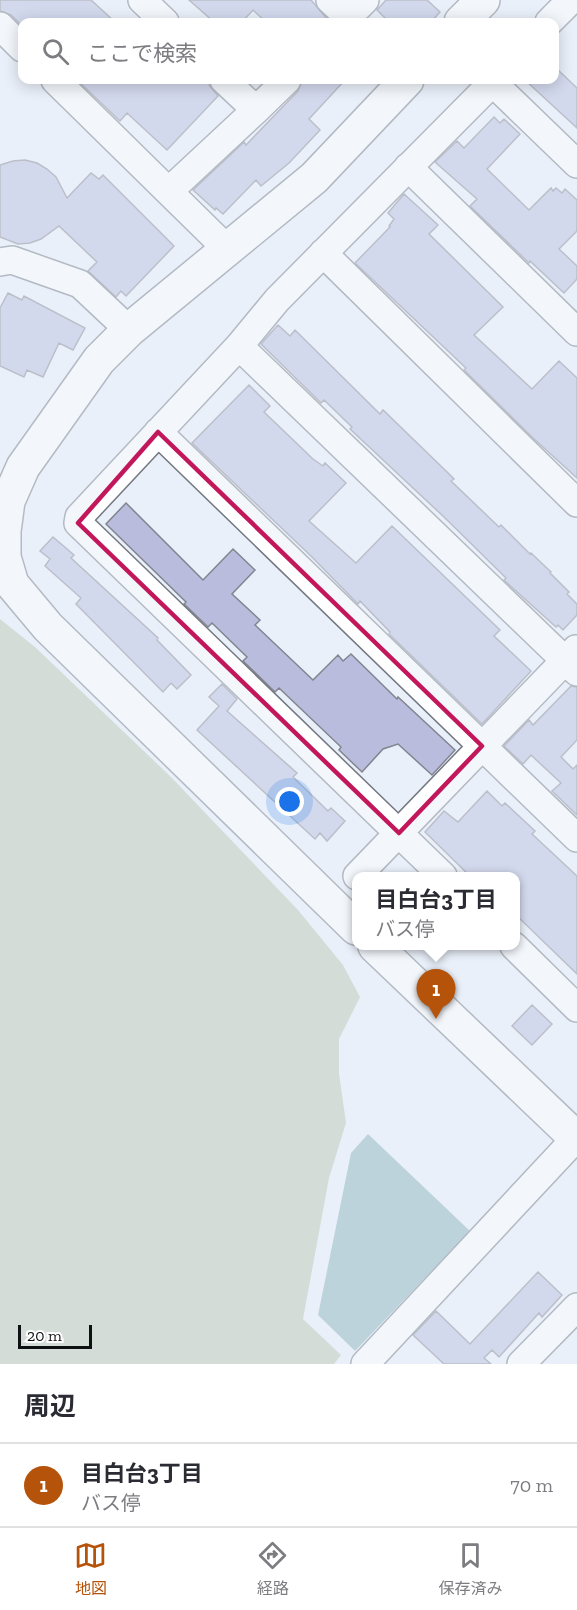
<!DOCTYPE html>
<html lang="ja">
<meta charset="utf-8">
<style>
:root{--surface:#fff;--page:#f2f2f3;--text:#2b2b33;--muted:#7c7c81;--line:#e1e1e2;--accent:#b45309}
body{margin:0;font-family:"Zilla Slab","Noto Sans JP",serif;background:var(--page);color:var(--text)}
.scale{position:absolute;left:18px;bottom:15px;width:74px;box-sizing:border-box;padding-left:6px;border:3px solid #0e1013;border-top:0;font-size:16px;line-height:21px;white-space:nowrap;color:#0e1013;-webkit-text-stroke:4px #fff;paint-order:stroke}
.you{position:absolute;left:290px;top:802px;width:21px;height:21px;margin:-15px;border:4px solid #fff;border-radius:50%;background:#1a73e8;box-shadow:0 0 0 9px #1a73e833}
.badge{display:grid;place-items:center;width:39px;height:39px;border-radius:50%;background:var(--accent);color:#fff;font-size:20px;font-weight:700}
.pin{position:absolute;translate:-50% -50px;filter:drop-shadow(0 2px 3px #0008)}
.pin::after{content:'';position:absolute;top:32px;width:21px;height:18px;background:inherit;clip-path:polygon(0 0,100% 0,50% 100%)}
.popup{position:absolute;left:352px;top:872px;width:168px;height:78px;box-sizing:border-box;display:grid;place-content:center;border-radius:12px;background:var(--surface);filter:drop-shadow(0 2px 4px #0005);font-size:20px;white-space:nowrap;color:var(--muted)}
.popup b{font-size:22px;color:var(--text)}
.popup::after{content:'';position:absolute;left:50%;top:100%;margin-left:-12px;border:12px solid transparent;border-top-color:var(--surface)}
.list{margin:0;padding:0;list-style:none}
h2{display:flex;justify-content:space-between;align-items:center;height:78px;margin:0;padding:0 24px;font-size:26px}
h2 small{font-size:20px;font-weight:400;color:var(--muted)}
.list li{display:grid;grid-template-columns:39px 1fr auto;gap:18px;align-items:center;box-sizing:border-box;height:84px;padding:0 24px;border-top:2px solid var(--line)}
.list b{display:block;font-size:22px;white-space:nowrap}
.list p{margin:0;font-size:20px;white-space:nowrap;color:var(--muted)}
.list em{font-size:20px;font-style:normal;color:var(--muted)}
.icon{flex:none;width:33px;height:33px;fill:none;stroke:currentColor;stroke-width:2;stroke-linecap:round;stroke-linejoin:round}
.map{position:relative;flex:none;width:577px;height:1364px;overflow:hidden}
.search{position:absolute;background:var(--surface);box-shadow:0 3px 15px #0003;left:18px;right:18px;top:18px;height:66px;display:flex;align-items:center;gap:15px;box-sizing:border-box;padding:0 21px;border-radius:12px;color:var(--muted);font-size:22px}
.sheet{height:162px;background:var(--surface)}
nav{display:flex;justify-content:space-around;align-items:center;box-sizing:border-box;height:84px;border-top:2px solid var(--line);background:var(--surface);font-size:16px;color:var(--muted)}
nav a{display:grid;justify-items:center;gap:3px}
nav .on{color:var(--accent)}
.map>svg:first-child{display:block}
</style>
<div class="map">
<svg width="577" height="1364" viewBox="0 0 577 1364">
<rect width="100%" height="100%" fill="#eaf0fa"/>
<path fill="#bbc3ad" d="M0,619L35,647L171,777L298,910L343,965L360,997L339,1039V1073L346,1123L329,1178L303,1319L341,1355L334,1364H0Z"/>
<path fill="#88b0b9" d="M368,1134L470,1231L355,1351L318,1315L351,1153Z"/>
<path fill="#b9bcdd" stroke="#82848e" stroke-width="1.5" d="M0,0H91L115,22H22V26L11,15L0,11Z
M189,0H311L328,20V22H266L253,10L242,22H214Z
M386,0H427L440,12L431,22H389L377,10Z
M555,67L577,88V128L525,80H555Z
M77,80H209V85L218,96L167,150L127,113L120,121Z
M302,80H345L309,119L320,130L289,163L261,186L256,180L223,214L216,208L215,210L193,190L244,142L246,145L298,91Z
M494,117L500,123L504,119L520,134L487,169L529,210L551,188L553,191L556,188L562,193L565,189L577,200V231L559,249L577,266V279L564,293L530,261L529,263L470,206L477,199L435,162L457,141L464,148Z
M25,160L37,163L47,169L56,177L67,198L91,173L99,179L103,175L174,246L126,296L121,291L116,297L88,271L97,262L59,226L41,239L30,243L18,244L0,237V165L13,161Z
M404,194L438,225L429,234L503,307L474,335L532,389L559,361L577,378V478L532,437L464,370L466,368L355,263L390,227L389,226L394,219L388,213Z
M8,293L22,300L24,296L85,328L73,350L59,343L43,377L27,370L24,377L0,366V308Z
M278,325L290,336L295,330L380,414L383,410L445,470L454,479L451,481L499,527L501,525L530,554L531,553L551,572L550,573L569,592L567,594L577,604V615L563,630L558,625L556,627L506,582L504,580L506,578L444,517L350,429L352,427L324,400L321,403L261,344Z
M249,385L270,406L264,412L313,459L323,466L325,463L346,483L309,521L356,563L392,526L500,630L494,636L531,671L482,724L389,634L390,632L360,601L358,604L311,556L192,443Z
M126,503L203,580L233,549L255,570L232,594L260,620L255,625L313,680L338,655L343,661L351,654L397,699L398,697L455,750L432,775L398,744L383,749L362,772L339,750L341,747L279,688L275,692L243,661L247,657L212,623L208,627L184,604L186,602L106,524Z
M53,537L74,555L71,558L158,638L157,640L191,675L177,689L171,683L163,692L76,604L81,598L45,566L50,559L40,551Z
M222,684L237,699L227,711L297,773L293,777L328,811L331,808L345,821L327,841L320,833L315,839L197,730L219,706L209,697Z
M571,686L577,687V740L561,757L573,769L577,765V815L552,791L561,783L531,755L523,764L504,746L529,720L533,725Z
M487,791L502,806L505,803L535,831L532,834L577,876V974L516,915V876H470L425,832L444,811L458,822Z
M532,1005L552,1024L532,1045L512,1026Z
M538,1272L562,1295L542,1317L539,1313L499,1357L492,1350L484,1358L491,1364H444L413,1335L436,1311L470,1344Z"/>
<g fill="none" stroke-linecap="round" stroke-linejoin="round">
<defs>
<path id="minor" d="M142,0L165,22
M330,0L348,17
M343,22L365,0
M549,22L571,0
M0,26L22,48
M55,80L228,250
M224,80L256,110
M492,82L577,164
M408,167L577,332
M169,191L256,110L287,80
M323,253L577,503
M0,262L12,260L80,284L129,330
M239,346L577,672
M158,432L577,838
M357,876L576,649
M443,876L78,523L79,517L239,346L277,300L495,80
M514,946L577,1008
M365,1364L576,1138
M521,1364L577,1307"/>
<path id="tertiary" d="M461,22L483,0
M356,928L48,627L12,584L4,557V531L8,501L23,467L99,360L129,330L314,178L407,80
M375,946L577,1139"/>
</defs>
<use href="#minor" stroke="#737881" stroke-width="30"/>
<use href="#tertiary" stroke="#737881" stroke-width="36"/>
<use href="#minor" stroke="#fff" stroke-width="27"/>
<use href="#tertiary" stroke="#fff" stroke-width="33"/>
</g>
<path d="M0 0H577V1364H0ZM158,432L482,746L399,833L78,523Z" fill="#eaf0fa" fill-opacity=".55" fill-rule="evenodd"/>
<path fill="none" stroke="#c2185b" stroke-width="4.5" stroke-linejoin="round" d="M158,432L482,746L399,833L78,523Z"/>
</svg>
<div class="scale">20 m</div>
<div class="you"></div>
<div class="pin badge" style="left:436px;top:1019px">1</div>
<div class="popup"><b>目白台3丁目</b>バス停</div>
<div class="search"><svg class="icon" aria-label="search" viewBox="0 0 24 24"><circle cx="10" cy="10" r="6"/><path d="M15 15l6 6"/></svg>ここで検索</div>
</div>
<section class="sheet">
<h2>周辺<small></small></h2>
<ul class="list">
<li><span class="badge">1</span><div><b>目白台3丁目</b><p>バス停</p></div><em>70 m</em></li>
</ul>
</section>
<nav>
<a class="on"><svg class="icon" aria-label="map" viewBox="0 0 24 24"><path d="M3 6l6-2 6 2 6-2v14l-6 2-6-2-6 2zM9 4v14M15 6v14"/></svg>地図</a>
<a><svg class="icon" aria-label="directions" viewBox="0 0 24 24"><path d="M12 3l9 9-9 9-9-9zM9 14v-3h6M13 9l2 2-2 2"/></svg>経路</a>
<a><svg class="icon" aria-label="saved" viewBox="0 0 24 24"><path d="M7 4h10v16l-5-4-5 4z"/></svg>保存済み</a>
</nav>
